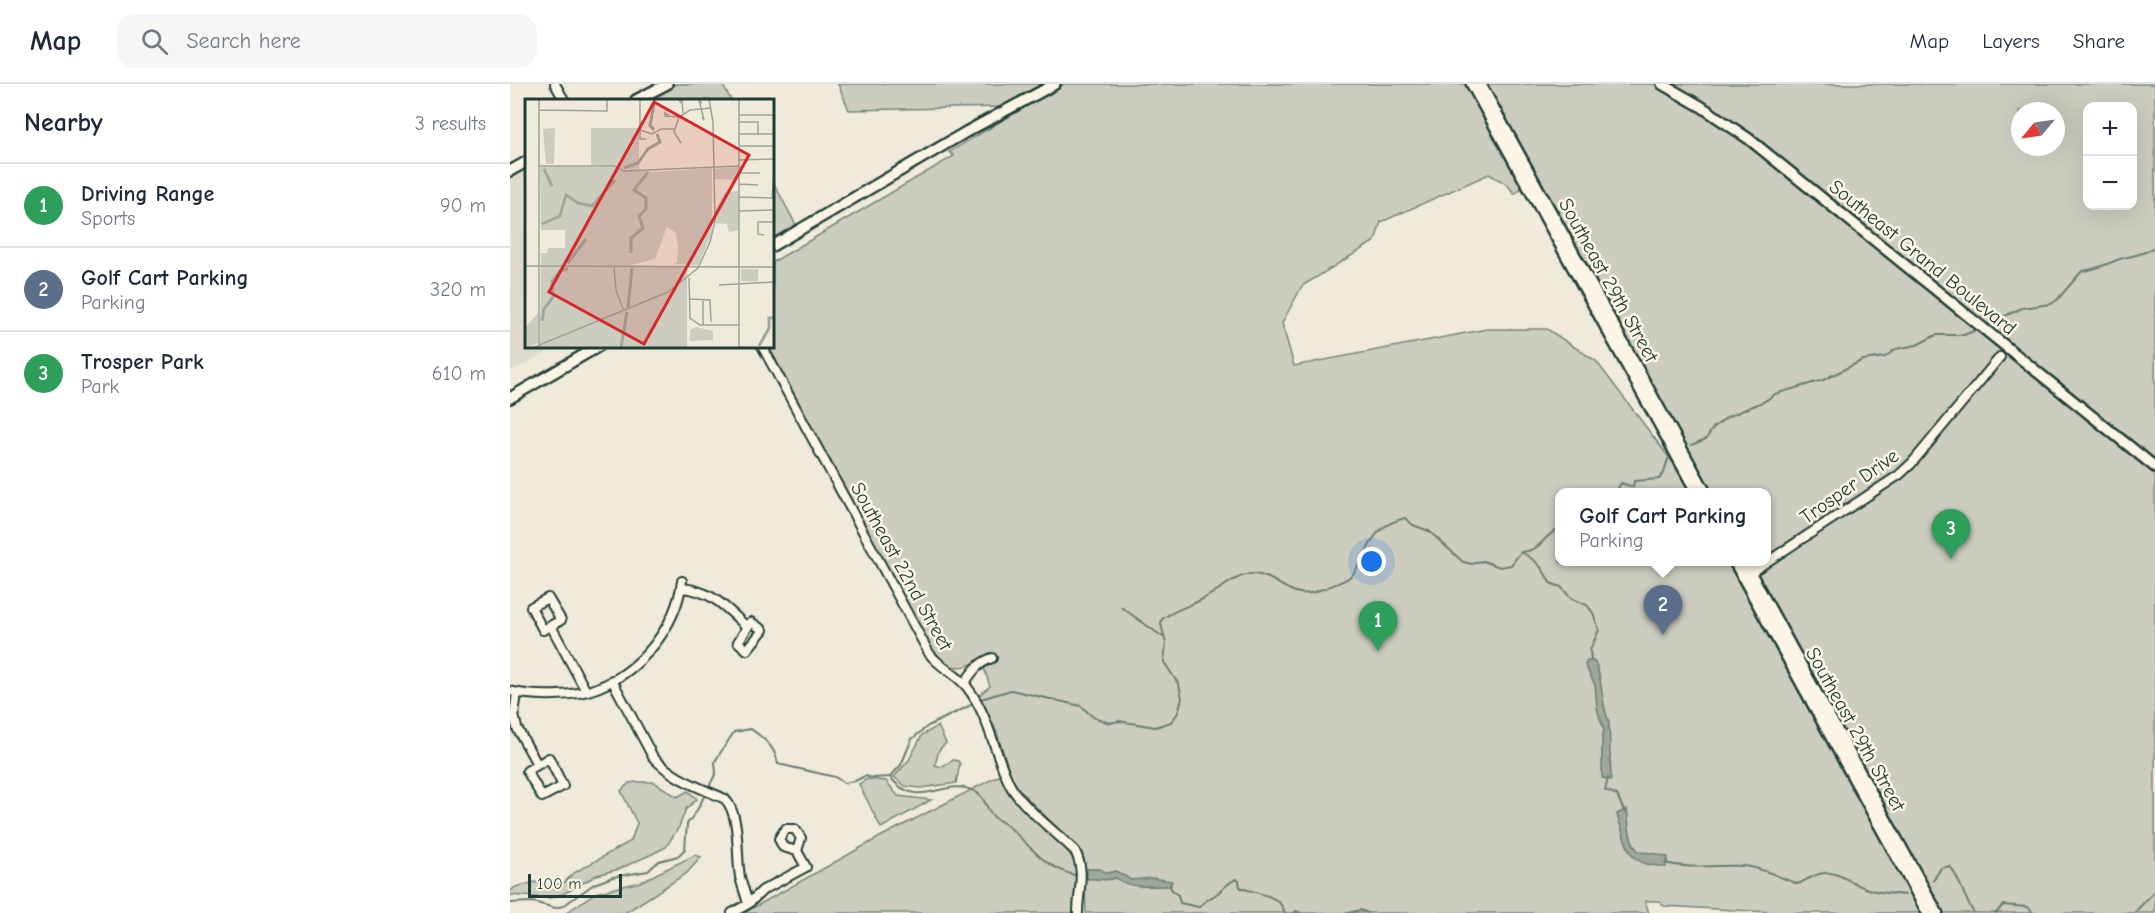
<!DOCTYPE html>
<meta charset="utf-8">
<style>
:root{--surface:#fff;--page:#f6f6f7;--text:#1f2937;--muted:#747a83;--line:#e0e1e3;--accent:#c8321e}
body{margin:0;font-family:"Comic Neue",sans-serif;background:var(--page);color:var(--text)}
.controls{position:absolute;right:18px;top:18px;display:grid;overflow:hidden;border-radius:12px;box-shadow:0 6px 24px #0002}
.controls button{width:54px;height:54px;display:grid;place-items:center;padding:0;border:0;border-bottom:2px solid var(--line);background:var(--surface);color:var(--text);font:30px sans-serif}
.compass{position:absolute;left:1501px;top:18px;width:54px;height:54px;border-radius:50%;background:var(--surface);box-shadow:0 6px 24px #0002;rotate:241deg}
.scale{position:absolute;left:18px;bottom:15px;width:94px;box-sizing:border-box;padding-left:6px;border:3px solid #1f3d34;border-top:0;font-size:16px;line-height:21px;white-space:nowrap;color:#1f3d34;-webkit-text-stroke:4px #fcf5e5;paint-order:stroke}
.you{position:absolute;left:862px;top:478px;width:21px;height:21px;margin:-15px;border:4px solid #fff;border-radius:50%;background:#1a73e8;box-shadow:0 0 0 9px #1a73e833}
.badge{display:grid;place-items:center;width:39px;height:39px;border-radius:50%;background:var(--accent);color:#fff;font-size:20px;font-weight:700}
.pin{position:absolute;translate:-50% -50px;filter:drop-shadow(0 2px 3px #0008)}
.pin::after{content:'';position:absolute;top:32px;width:21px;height:18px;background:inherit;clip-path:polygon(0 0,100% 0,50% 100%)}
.popup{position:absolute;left:1045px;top:404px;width:216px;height:78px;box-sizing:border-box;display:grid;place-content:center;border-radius:12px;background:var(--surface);filter:drop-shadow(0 2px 4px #0005);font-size:20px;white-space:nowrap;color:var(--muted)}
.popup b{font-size:22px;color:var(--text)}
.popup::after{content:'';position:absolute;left:50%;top:100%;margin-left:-12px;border:12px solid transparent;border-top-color:var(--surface)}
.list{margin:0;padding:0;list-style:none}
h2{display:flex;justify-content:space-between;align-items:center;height:78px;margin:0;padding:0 24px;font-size:26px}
h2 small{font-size:20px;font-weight:400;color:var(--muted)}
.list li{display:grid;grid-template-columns:39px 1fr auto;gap:18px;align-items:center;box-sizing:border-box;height:84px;padding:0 24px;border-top:2px solid var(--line)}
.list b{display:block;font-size:22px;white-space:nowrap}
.list p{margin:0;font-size:20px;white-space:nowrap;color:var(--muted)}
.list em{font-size:20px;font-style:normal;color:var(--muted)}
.icon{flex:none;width:33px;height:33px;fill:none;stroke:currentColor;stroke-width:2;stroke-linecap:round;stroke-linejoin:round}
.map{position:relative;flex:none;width:1645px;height:829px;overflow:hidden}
header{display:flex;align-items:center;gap:36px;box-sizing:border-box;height:84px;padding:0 30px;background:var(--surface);border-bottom:2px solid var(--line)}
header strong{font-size:28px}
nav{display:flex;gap:33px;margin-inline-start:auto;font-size:21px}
.search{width:420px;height:54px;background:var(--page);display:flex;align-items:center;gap:15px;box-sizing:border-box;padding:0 21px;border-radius:18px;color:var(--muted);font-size:22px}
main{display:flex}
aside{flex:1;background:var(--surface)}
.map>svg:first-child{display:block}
</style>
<header>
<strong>Map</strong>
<div class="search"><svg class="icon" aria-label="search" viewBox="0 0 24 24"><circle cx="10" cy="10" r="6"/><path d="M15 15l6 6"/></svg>Search here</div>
<nav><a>Map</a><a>Layers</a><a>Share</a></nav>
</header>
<main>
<aside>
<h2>Nearby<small>3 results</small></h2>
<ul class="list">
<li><span class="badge" style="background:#2e9e5b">1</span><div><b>Driving Range</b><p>Sports</p></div><em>90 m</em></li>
<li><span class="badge" style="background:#5c6f8a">2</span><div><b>Golf Cart Parking</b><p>Parking</p></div><em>320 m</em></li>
<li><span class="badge" style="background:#2e9e5b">3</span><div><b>Trosper Park</b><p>Park</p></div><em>610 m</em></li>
</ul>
</aside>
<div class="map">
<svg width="1645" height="829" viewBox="0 0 1645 829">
<rect width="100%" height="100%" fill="#efeada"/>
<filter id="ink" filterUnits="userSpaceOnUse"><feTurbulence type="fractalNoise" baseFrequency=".0167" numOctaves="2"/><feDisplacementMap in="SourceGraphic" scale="12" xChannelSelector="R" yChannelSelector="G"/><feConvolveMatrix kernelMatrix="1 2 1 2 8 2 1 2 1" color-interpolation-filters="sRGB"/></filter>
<g filter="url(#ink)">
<path fill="#dedbcc" d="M16,85V262L47,263L0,288V94Z"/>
<path fill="#cccdbf" stroke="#76857a" stroke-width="1.5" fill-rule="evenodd" d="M166,0H212L221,16H136Z
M328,0H536L495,23L339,26Z
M554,0H956L1012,104L1004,110L998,101L979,90L871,138L865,157L792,202L772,239L784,282L977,245H1037L1086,277L1164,380L1179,408H1050V478H1217L1297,621L1314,615L1239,478H1256V408H1201L977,2L980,0H1645V829H1277L1154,822L1149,817H1135L1139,829H576L574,775L571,768L508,705L501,692L487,649L474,621H471L467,613L480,602L474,584L468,576C448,590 435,582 421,564L259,263L262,262L263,178L444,72L439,68ZM1578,22H1622V122H1578ZM1510,27H1546V63H1510Z
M262,96L287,143L262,157Z
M428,642L436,659L429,666L425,681L431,683L443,676L448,677L450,680L446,699L410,704L395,702L384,693L399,676L412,651Z
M494,689C499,702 504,713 512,723C527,741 559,760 566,782C570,796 566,814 565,829H234L370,753Z
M357,695L376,697L388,712L421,716L371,744L349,700Z
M127,698H144L167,713L178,707L187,715L176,725L169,743L156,763L142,770L109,785L87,791L55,809L41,814L0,811V807L6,803L25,798L39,803L55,798L62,790L121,757L127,739L111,707L119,699Z
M185,771L191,773L177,789L115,829H56L85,809L130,798Z"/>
<path fill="#9fa89a" stroke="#6c7d71" stroke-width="1.5" d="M1077,577H1083L1086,580C1093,599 1091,620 1099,638L1101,696L1092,694V654L1094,647L1087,624L1085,601L1075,581Z
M1117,725C1119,740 1118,756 1129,768L1143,769L1158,773L1156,783C1124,780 1120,774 1111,743C1110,738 1107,735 1107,730Z
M577,785H590L597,789L606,787L621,796L642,794L662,797L660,802C644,802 619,805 606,794C596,798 588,794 577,795Z"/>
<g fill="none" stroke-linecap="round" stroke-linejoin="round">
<path stroke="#6c7d71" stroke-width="2" d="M1476,241L1512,224L1541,220L1547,216L1572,187C1590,185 1597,179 1613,174C1627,171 1632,170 1645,163
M1181,361L1196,355L1203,344L1217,333L1255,317L1265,310L1313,296L1353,276L1375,273L1386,265L1407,261L1426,251H1454L1468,245
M1106,408L1111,399L1123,403L1124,397L1149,395L1154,389L1158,375
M1011,468C1027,477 1032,482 1040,499L1051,503L1062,515L1077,521L1083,529L1089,546L1080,566L1081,577
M1011,468C1032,467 1033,451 1050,444
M611,523L653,553
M380,693C409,729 434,692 464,707C475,712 476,725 483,732C487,737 494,738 499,743C520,762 534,783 564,791
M1098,694L1095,706L1107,711L1115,729
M1155,779C1182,786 1208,780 1235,782C1254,784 1270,794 1288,800C1296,796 1305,790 1314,789C1328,787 1344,801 1358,805C1370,809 1382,810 1395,811
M1423,797L1431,784L1440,782C1451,797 1454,815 1464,829
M660,800L661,805L668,811L670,819L689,823C694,817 699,815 705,811C713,806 718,798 726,795L729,797L730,803C747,811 769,809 775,829
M0,819L23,818L45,824L53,822L84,800L103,793L138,787L149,777L168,772L175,765L177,740L186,728L206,689L205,678L207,674L224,648L241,645C255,655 265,663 268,680L325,693L334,699L345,697L355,692L363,694L380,693L391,681L402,655L418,642L459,622L471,615L501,606L571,622L583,633L600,639L609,637L645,643L661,638L668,629L672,614L669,601L654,578L656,559L651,540L652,535C665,526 679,522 693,515C707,508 727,490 743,490C768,491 781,518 807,507C818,503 832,499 841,492C845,489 848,481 851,477C864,453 867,441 895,434L903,441L919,447L953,478L962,480L973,477L990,483L1001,481L1011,468
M784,829L786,827L791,829
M838,829L850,826L858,829
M1486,829L1493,821L1518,823L1523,829
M1624,829L1645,807"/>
<defs>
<path id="minor" d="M45,0L54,16
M252,262L419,569C431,585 446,589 457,603C479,631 484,669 500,701C511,722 547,749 565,767C576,788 568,807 568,829
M1240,489L1389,391L1402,379L1490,273
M171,504C202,506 216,524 237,543
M38,514L51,536L33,546L21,523Z
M241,538L253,546L237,566L228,558Z
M41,542L76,607
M102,596L143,673C163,695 189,703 215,715C231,732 226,771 230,793C232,802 236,811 238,820
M454,600C462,588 468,579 482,574
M0,607C23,613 65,613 87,604C131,587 166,543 172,497
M7,609L4,631L7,644L27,680
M39,674L53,702L32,713L17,687Z
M222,829L238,820L253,806L296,783L287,767L291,754L285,745H275L269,755L273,763L287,767"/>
<path id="tertiary" d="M1152,0L1192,23L1239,55L1645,383
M126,16L157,0
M0,87L16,78
M262,162L456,48L545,0
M0,314L89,262"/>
<path id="secondary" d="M962,0L1187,408
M970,0L1195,408
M1225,478L1418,829
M1234,478L1427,829"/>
</defs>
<use href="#minor" stroke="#1f3d34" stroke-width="12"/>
<use href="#tertiary" stroke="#1f3d34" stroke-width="14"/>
<use href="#secondary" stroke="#1f3d34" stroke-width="15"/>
<use href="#minor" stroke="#fcf5e5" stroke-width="8"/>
<use href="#tertiary" stroke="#fcf5e5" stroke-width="9"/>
<use href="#secondary" stroke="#fcf5e5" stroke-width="10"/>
</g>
</g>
<g text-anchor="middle" stroke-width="5" stroke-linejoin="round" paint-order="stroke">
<g font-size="20" fill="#1f3d34" stroke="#fcf5e5">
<text transform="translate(1413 173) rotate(39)" y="7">Southeast Grand Boulevard</text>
<text transform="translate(1099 196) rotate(61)" y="7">Southeast 29th Street</text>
<text transform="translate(1339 402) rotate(-35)" y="7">Trosper Drive</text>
<text transform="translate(392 482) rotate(61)" y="7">Southeast 22nd Street</text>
<text transform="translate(1346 645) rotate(61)" y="7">Southeast 29th Street</text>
</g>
</g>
<g transform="translate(15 15)">
<rect width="249" height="249" fill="#efeada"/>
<path d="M30,29L29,65H21L18,30ZM66,29H114V70L127,73L187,69V134L173,166L148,165L152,163L153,148L151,134L142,128L130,160L106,166L162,168V249H15L16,154H22L23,149H40V131H16L15,68H89L97,72L112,69L100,71L90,67L66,66ZM213,68L214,81L190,80L189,70ZM214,92V131L204,133L202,125L190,124V112L200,93ZM216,170H233V183L216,182ZM13,214V244L0,249V229ZM171,228L188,232V241L165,242V231Z" fill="#cccdbf"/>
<path fill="none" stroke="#9fa89a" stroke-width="3" d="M129,31L125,26L130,0M99,69L113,64L123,50L135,43L132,35M19,70L27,87M17,125L35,117L41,96L53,104L67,107L90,81M106,154V139L118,129L114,117L121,110V99L109,91L123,73M43,164L61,140M103,208L107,169M17,222L19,210L28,198L27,182L35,172L43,170M234,247L244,229V219H249M96,249L102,213"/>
<path fill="none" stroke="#9ca598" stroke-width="1.5" d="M14,0V249M156,4L154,1H157L158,14M14,11L82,12V0M144,16L140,14V17L154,18M214,16H249M177,18L179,21L174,1L177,4M214,23H233V35M115,31L127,35L136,30H149M214,35H249M118,40H121H115V1L120,0M156,44L149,33L154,18L165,11L186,9M214,47H249M214,61L249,60M14,67H89L99,72L214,67M214,74H235M214,85L233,86M214,98L249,99M247,99L249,73M214,112L249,111M239,136L233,135V123H249M0,167L249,168M89,168L91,191L98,210M164,179L165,219L175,226H214M194,186L249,183M165,200L185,201L186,223M178,226V201M214,248L234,249M7,249L143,193L173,169L185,143L190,122L188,23L184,0M214,249V0"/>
<path fill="#d62828" fill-opacity="0.15" stroke="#d62828" stroke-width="3" d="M129,3L224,56L119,245L24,193Z"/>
<rect width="249" height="249" fill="none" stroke="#1f3d34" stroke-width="3"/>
</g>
</svg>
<div class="controls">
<button>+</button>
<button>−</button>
</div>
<svg class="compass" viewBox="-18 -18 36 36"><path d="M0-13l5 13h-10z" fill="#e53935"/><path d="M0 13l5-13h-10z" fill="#747a83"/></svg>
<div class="scale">100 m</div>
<div class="you"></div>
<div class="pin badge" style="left:868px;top:567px;background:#2e9e5b">1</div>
<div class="pin badge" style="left:1153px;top:551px;background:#5c6f8a">2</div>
<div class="popup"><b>Golf Cart Parking</b>Parking</div>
<div class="pin badge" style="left:1441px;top:475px;background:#2e9e5b">3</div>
</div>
</main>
